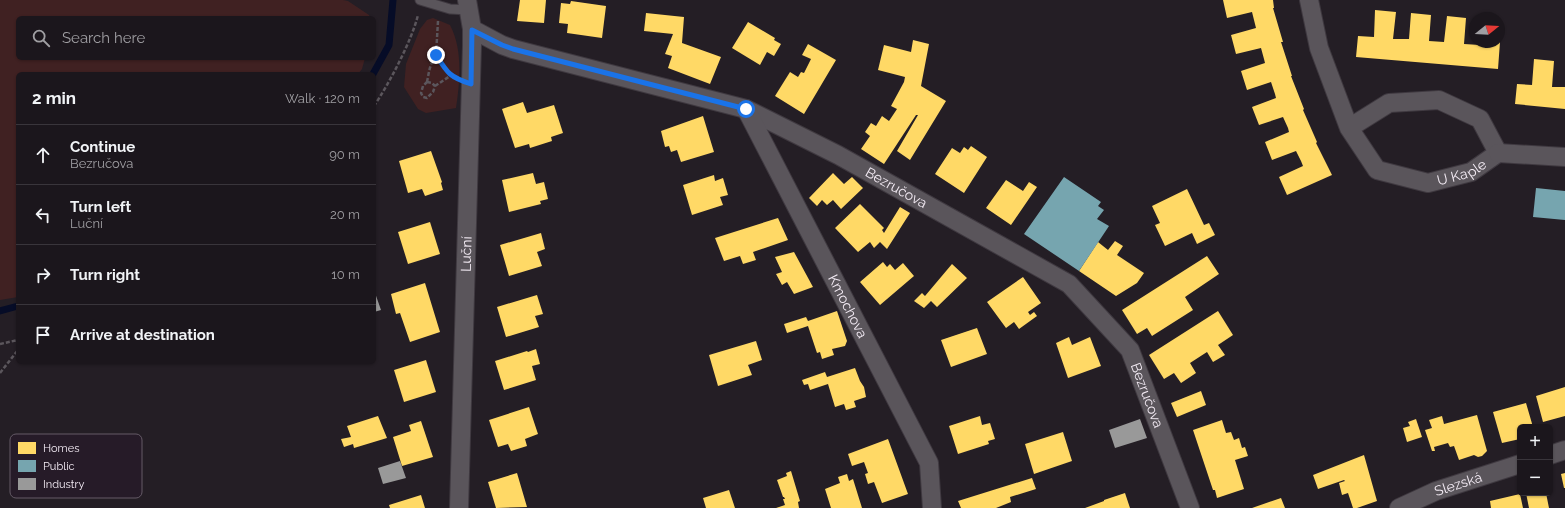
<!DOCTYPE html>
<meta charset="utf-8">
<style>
:root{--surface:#1b161c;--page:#241f25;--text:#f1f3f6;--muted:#a09fa3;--line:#39353b}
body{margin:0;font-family:Raleway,sans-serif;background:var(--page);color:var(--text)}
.controls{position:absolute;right:12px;bottom:12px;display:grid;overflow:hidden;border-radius:6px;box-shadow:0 1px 3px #0004}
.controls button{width:36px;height:36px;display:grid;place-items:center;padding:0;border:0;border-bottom:1px solid var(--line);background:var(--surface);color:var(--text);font:20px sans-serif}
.compass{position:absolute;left:1469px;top:12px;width:36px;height:36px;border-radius:50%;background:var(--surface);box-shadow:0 1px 3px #0004;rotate:72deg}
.stop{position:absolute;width:12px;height:12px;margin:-9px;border:3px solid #1a73e8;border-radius:50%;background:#fff}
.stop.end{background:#1a73e8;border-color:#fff;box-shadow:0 1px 4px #0008}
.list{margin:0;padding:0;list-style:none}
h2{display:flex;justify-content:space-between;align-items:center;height:52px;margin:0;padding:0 16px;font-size:17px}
h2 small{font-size:13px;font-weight:400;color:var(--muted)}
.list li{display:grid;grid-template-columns:26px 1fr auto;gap:12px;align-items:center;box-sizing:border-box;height:60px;padding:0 16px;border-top:1px solid var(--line)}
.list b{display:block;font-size:15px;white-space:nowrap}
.list p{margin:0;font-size:13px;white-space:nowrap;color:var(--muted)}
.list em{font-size:13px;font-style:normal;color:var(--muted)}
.icon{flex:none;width:22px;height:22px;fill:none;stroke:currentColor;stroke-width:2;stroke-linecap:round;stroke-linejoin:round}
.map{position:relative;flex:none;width:1565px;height:508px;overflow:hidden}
.search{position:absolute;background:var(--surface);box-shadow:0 1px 3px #0004;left:16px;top:16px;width:360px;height:44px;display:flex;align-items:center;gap:10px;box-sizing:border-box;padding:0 14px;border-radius:6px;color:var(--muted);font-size:15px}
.panel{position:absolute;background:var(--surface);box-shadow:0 1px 3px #0004;left:16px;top:72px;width:360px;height:292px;border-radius:6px}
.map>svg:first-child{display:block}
</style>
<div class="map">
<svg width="1565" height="508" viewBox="0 0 1565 508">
<rect width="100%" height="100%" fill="#241e25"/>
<path fill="#402122" d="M0,0H343L348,1L369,15L370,18H18V58H365L362,69L358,74H18V297L0,300Z
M433,18L450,25C463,50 460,81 456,108L426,113L418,109L404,87L406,64L420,29L427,20Z"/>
<path fill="#ffd966" d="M520,0H546L544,23L517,21Z
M1223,0H1273L1274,8H1273L1283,42H1281L1292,76H1291L1304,109L1303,110L1317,142L1316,143L1332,175L1287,195L1279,177L1303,166L1301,161L1296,151L1272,160L1265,142L1289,132L1288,128L1283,117L1259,125L1252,107L1276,98L1275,94L1271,82L1247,90L1241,71L1265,63L1264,59L1261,48L1236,54L1231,35L1256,28L1252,12L1227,18Z
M571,1L606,6L602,38L567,33L568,24L559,23L561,3L570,4Z
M1375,10L1396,12L1393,39H1409L1411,13L1431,15L1429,41L1444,42L1447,16L1466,18L1464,44L1480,45V42H1500L1498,69L1356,57L1358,36L1374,37Z
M646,13L684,17L682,43L721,57L710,84L668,68L672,56L665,54L673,34L644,31Z
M1499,20H1502L1500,39H1499Z
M748,22L775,38L774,40L781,44L774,56L767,52L760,65L732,48Z
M913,40L929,44L921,86L946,101L910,160L897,151L918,115H916L884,164L861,149L870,136L865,132L871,123L876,126L882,116L889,121L897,109L891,106L904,82L905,77L878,70L884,45L911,52Z
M808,44L836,60L804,114L775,96L790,72L798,77L801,72L804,73L811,59L802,55Z
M1534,59L1554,61L1552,87H1565V109L1515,104L1517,84L1532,85Z
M523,102L527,113L554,105L563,133L551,137L552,141L530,148L529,144L515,148L502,109Z
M703,116L714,152L681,162L677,150L671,152L669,146L665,147L661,131Z
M971,146L987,157L964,193L935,174L952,148L960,153L964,147L968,150Z
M431,151L442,182L441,183L443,190L425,196L422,189L408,193L399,161Z
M533,173L536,184L544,182L548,199L540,201L541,204L509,212L502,180Z
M833,173L844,184L852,177L863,188L841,209L833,200L827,205L822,200L817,206L809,198Z
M714,175L715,181L723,178L728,195L720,197L723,205L692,215L683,185Z
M1006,180L1023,191L1029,182L1037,187L1011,225L986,208Z
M1187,189L1204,225L1209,223L1215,235L1197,244L1192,233L1165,246L1155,225L1160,223L1152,206Z
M860,204L884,228L882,230L884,233L900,207L910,213L887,249L880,242L874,248L870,242L858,252L835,228Z
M778,218L788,240L753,252L756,260L743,264L740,256L724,261L715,238Z
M430,222L440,254L408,264L398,232Z
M541,233L545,249L537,252L542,266L509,276L500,245Z
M1115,241L1123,246L1117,255L1144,273L1137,283L1116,296L1079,271L1098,242L1108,250Z
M794,252L813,287L794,294L787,282L782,285L776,274L782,272L775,257Z
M1207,256L1219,274L1185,297L1193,310L1152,336L1147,328L1137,334L1122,310Z
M883,262L887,267L890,264L895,270L903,263L914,276L880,305L860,282Z
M952,264L967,278L937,307L931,301L924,308L914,301L922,293L925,296Z
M1023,277L1041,303L1028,312L1030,315L1034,312L1037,316L1019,329L1014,322L1006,328L987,302Z
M425,283L440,332L410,342L400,313L396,314L391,294Z
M537,295L543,314L535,316L539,327L506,337L497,307Z
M837,311L847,341L845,346L832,349L834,355L822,359L820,352L817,353L808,326L787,333L784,324L806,317L808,321Z
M1218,311L1233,335L1218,345L1225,355L1213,362L1207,352L1190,363L1196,373L1181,383L1174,373L1164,379L1149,355Z
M977,328L987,354L951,367L941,340Z
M1069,337L1072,345L1090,337L1101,366L1068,378L1056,343Z
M756,341L762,360L748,365L752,375L718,386L709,355Z
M536,349L540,364L532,366L536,380L504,390L495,361L527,351L528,352Z
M426,360L436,392L404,402L394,370Z
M855,368L860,381L864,387L866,397L854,401L856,407L846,410L844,404L835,407L828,384L810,390L808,384L804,385L802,380L825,372L827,377Z
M1565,387V416L1543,422L1536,396Z
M1201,391L1206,405L1177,417L1171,403Z
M1526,403L1533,427H1520V439L1502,443L1493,412Z
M529,407L538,434L525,439L527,446L511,451L508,444L498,447L489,420Z
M1477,415L1487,451L1482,456L1478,457L1474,455L1459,460L1454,446L1450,447L1448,443L1434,447L1435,451H1432L1425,430L1432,428L1429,420L1442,416L1444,424Z
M378,416L387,438L354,448L353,444L344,447L341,439L351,437L347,426Z
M980,416L982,425L990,423L995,439L988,441L989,444L958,454L949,426Z
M1416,419L1422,437L1407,442L1403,428L1410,426L1408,422Z
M1222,420L1226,433L1231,432L1234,440L1239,438L1242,448L1245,447L1248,456L1235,460L1244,489L1217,498L1215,490H1213L1193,430Z
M421,421L433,457L402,466L393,437L411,431L409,425Z
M1063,432L1072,461L1034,474L1025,444Z
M888,439L908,494L882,503L874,482L868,484L865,474L868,473L864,462L852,466L848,454Z
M1364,455L1377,501L1357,508H1353L1348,493L1342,495L1339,483L1345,481L1344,480L1318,489L1313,475Z
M791,471L800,501L798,502L799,508H776L785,505L783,499H785L784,497H783L777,480L787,476L786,473Z
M517,473L527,507L496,508L488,482Z
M1565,473V488H1564L1561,474Z
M847,474L849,481L853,479L862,508H831L825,489L840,483L838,477Z
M1032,478L1036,489L1010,497L1011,502L996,508H961L958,501Z
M729,490L735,508H706L703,498Z
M1125,493L1130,508H1085L1104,501V500Z
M1526,493H1546L1549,508H1529Z
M1520,494L1523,508H1491L1490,501Z
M421,495L425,508H390L389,505Z
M1281,498L1285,508H1252Z"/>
<path fill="#76a5af" d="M1064,177L1101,202L1098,206L1104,210L1097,219L1109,226L1079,271L1024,234Z
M1536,188L1565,191V220L1533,217Z"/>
<path fill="#999" d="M374,290L381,310L374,312Z
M1140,419L1147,438L1115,448L1109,430Z
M400,461L406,478L383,484L378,468Z"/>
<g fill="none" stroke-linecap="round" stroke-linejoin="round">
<path stroke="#060c27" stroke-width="7" d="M373,74L389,45L393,0
M0,311L18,306"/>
<defs>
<path id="lane" d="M420,0L450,9L469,10"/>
<g id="street">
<path id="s1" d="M1309,0L1319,48L1349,128L1377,170L1428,183L1471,172L1498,153L1480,119L1439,100L1389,103L1349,128"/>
<path id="s2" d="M472,29L502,45L513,49L746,109L838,155L1069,284L1130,350L1190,508"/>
<path id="s3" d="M746,109L929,463L932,508"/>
<path d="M1498,153L1565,157"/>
<path d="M1550,455L1565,450"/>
<path id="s4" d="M459,508L472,45V29L467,0"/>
<path id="s5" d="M1399,508L1436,491L1520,464"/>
</g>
</defs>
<use href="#lane" stroke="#3f3940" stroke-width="11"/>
<use href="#street" stroke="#3f3940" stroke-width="20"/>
<path stroke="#5b565c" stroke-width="2.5" stroke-dasharray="4 2" stroke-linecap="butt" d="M438,21L436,55L450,75
M427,82L432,83L435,86L433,92L427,98L423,97L421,93L423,86Z
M427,82C429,72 430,63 436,55
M435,86L450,76
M374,106C389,84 412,40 418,15
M0,344L18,340
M0,373L18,350"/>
<use href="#lane" stroke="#5a555b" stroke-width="9"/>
<use href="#street" stroke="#5a555b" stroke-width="18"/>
</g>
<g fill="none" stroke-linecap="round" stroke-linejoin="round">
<path stroke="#1a73e8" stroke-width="5" d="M436,55C448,74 450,77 471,84L472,30L502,45L513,49L746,109"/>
</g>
<g text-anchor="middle" stroke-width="4" stroke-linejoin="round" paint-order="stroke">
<g font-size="14" fill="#f4ecf5" stroke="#261b28">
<text dy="5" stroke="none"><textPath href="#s1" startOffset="273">U Kaple</textPath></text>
<text dy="5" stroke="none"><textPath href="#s2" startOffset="456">Bezručova</textPath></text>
<text dy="5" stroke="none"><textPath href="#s4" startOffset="254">Luční</textPath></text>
<text dy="5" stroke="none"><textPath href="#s3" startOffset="222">Kmochova</textPath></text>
<text dy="5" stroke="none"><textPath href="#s2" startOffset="792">Bezručova</textPath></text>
<text dy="5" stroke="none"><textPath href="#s5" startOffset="64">Slezská</textPath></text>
</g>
</g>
<rect x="10" y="434" width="132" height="64" rx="6" fill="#261b28" stroke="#645a66" stroke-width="1"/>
<rect x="18" y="442" width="18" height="12" fill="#ffd966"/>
<rect x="18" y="460" width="18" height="12" fill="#76a5af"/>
<rect x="18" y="478" width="18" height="12" fill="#999"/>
<g font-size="11" fill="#f4ecf5">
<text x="43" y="452">Homes</text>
<text x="43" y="470">Public</text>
<text x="43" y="488">Industry</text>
</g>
</svg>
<div class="controls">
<button>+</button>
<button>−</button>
</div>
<svg class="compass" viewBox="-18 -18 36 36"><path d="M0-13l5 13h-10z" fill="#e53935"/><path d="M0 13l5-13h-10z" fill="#a09fa3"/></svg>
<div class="stop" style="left:746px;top:109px"></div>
<div class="stop end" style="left:436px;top:55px"></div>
<div class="search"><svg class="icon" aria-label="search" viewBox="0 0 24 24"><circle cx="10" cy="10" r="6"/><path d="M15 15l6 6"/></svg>Search here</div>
<section class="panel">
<h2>2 min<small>Walk · 120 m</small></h2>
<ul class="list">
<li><svg class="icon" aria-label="ahead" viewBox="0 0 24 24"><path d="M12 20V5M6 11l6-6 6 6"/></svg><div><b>Continue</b><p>Bezručova</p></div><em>90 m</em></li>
<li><svg class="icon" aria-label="left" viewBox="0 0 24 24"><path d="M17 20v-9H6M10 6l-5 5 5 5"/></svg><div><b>Turn left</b><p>Luční</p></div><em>20 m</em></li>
<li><svg class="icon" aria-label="right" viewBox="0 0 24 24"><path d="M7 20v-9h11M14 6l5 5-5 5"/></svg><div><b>Turn right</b></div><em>10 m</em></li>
<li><svg class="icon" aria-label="arrive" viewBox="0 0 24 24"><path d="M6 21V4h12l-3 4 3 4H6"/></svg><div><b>Arrive at destination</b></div></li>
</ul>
</section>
</div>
